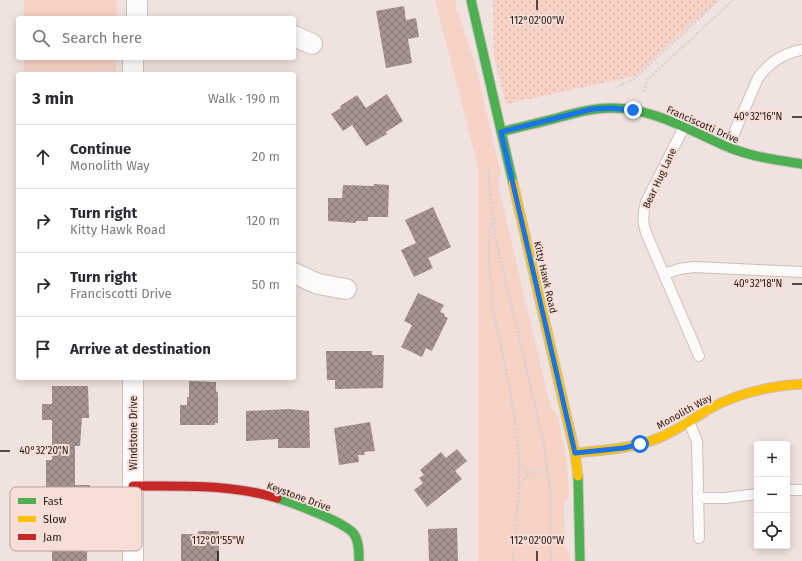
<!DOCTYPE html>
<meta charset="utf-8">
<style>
:root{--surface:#fff;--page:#f2f2f3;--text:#2b2b33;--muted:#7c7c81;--line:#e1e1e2}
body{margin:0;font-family:"Fira Sans",sans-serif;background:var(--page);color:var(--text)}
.controls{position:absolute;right:12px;bottom:12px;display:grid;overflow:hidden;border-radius:4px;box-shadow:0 2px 10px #0003}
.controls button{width:36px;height:36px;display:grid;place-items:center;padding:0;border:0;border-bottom:1px solid var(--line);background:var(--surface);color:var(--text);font:20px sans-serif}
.stop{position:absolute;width:12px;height:12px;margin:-9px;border:3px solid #1a73e8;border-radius:50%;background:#fff}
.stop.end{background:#1a73e8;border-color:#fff;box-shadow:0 1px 4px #0008}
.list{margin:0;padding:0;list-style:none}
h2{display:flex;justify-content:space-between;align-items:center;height:52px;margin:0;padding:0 16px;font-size:17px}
h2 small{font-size:13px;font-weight:400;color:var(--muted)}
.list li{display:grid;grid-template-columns:26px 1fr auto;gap:12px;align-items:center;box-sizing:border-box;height:64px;padding:0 16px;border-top:1px solid var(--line)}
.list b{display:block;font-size:15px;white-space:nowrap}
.list p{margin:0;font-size:13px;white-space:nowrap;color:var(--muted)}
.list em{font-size:13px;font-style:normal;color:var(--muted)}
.icon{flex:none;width:22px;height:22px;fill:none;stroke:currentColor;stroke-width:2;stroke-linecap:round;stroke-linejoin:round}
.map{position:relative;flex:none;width:802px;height:561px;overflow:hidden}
.search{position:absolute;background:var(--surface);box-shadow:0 2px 10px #0003;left:16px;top:16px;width:280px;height:44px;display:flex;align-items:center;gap:10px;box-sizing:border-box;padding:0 14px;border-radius:4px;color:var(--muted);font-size:15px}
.panel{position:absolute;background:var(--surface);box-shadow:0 2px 10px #0003;left:16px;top:72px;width:280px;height:308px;border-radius:4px}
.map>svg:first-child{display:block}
</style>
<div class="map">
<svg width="802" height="561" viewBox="0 0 802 561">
<defs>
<pattern id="park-dots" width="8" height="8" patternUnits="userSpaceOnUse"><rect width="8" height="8" fill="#f7d2c6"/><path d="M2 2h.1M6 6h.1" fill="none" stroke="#d3b4a9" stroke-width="1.8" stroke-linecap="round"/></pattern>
<pattern id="building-cross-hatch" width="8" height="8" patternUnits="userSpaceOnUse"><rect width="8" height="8" fill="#a5948f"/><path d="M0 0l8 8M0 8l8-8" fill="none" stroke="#867874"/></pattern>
</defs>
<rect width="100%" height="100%" fill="#f0e2de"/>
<path fill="#f7d2c6" d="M24,0H117V18H24Z
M435,0H455L457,9L474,60L501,173L498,185L551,409L558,417L567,463L569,495L564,504L565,546L570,555V561H478V167Z
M24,58H116V71H24Z"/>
<path fill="url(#park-dots)" d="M493,0H718L635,76L506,104L494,57Z"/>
<path fill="url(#building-cross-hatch)" d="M404,6L406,20L416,18L419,37L408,39L412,63L386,68L376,11Z
M387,94L403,121L386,132L387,134L366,146L352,125L343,131L331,114L341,108L340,106L357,95L366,108Z
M374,184L389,185L388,217H368V221H356V223L328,221V198H342L343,185L374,186Z
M433,207L451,247L428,258L433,268L414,277L401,250L416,243L405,220Z
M418,293L444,305L440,312L445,314L444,316L448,318L432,351L426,348L422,357L401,347L412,325L404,321Z
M326,351H372V355H384L383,388L335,389V380H327Z
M189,381L216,382V391L218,393V423H215V425H180V405H187V397H189Z
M52,386H88L89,418H82L80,446H75V485H90V507H88L87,561H52V539H68V507H46V460H52V420H42V404H52Z
M289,409L309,411L310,448H278V439L246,441V411Z
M370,422L375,451L364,452L365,455H358L359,462L339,465L334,428Z
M457,449L467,461L455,471L462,479L427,507L414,490L423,483L419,478L424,475L420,470L441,452L446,458Z
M457,528L458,561H429L428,529Z
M198,531H219V561H181V534H198Z"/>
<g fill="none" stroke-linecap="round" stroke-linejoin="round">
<defs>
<path id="lane" d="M684,127L647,200C642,213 642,223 647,235L699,356
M728,147L758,78C769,63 783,53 802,50
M664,274L679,269L694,267L802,272
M689,422L697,441L699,538
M787,490H802
M698,498H725L757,494"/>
<path id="street" d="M137,18V0
M294,36L312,44
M133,74V58
M294,273L318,284L346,289
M133,378V561"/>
<path id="fast" d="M471,0L513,183
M501,132C520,127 538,123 557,118C575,113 592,108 611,108C654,108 690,131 728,147C752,157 777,160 802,164
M578,476L580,561
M277,498C293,503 345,522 354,534C359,541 359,552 359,561"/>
<path id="slow" d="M513,183L575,453L578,476
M575,453C602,450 630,449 656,439C675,432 691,420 709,409C738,393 769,386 802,384"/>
<path id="jam" d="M133,486C182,486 230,484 277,498"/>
</defs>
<use href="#lane" stroke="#cbc0bd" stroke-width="12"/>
<use href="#street" stroke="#cbc0bd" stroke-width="22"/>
<use href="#fast" stroke="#cbc0bd" stroke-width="11"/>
<use href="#slow" stroke="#cbc0bd" stroke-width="11"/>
<use href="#jam" stroke="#cbc0bd" stroke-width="11"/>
<path stroke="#d6d3d1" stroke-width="2.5" stroke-dasharray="2 2" stroke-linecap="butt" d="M615,88L634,79L719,0
M644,92L647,80L733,0
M488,170L495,236L543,439L550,490L551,561
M492,219L488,240L493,312L509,384L516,427L519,464V487L513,561
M519,464L527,471L531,472
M519,486C529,471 530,473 548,472"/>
<use href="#lane" stroke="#fdfbfa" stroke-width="10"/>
<use href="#street" stroke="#fdfbfa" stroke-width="20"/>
<use href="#fast" stroke="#4caf50" stroke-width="9"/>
<use href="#slow" stroke="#ffc107" stroke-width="9"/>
<use href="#jam" stroke="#c62828" stroke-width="9"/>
</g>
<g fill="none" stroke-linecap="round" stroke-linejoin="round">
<path stroke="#1a73e8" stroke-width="5" d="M633,110L612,108L592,109L501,132L575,453L624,448L640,444"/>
</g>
<path fill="none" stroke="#211916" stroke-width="1.5" d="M537,0V10M792,117H802M792,284H802M0,451H10M218,551V561M537,551V561"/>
<g text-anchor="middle" stroke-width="4" stroke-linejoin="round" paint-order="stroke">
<g font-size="10" fill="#211916" stroke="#f7dfd7">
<text transform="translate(703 124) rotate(24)" y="4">Franciscotti Drive</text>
<text transform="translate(659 178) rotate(-65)" y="4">Bear Hug Lane</text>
<text transform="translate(546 277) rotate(77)" y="4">Kitty Hawk Road</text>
<text transform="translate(684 411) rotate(-29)" y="4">Monolith Way</text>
<text transform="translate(133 433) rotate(-90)" y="4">Windstone Drive</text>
<text transform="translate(299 496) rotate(20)" y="4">Keystone Drive</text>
</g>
</g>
<rect x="10" y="487" width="132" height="64" rx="6" fill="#f7dfd7" stroke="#b7a49d" stroke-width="1"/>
<rect x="18" y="498" width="18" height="6" fill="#4caf50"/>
<rect x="18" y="516" width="18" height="6" fill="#ffc107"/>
<rect x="18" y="534" width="18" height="6" fill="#c62828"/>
<g font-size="11" fill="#211916">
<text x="43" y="505">Fast</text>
<text x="43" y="523">Slow</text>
<text x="43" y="541">Jam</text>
</g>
<g font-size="10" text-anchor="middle" fill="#211916" stroke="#f7dfd7" stroke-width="4" stroke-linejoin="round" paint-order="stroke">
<text x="537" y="24">112°02'00"W</text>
<text x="758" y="120">40°32'16"N</text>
<text x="758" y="287">40°32'18"N</text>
<text x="44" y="454">40°32'20"N</text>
<text x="218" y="544">112°01'55"W</text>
<text x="537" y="544">112°02'00"W</text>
</g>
</svg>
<div class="controls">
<button>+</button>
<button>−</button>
<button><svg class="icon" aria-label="locate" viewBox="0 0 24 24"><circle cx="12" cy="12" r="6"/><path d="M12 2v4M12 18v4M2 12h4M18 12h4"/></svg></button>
</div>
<div class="stop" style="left:640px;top:444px"></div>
<div class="stop end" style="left:633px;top:110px"></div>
<div class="search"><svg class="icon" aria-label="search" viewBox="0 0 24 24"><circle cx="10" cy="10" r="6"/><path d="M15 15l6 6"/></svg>Search here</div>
<section class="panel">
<h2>3 min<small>Walk · 190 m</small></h2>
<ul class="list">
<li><svg class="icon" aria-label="ahead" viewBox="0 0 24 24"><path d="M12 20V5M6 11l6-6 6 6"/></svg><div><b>Continue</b><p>Monolith Way</p></div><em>20 m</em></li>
<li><svg class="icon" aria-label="right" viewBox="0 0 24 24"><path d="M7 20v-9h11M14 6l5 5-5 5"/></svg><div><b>Turn right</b><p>Kitty Hawk Road</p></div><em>120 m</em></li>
<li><svg class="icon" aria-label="right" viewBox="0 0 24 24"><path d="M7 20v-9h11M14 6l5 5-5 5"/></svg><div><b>Turn right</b><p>Franciscotti Drive</p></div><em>50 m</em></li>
<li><svg class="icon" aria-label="arrive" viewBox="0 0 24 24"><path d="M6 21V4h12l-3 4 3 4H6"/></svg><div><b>Arrive at destination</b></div></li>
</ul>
</section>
</div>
